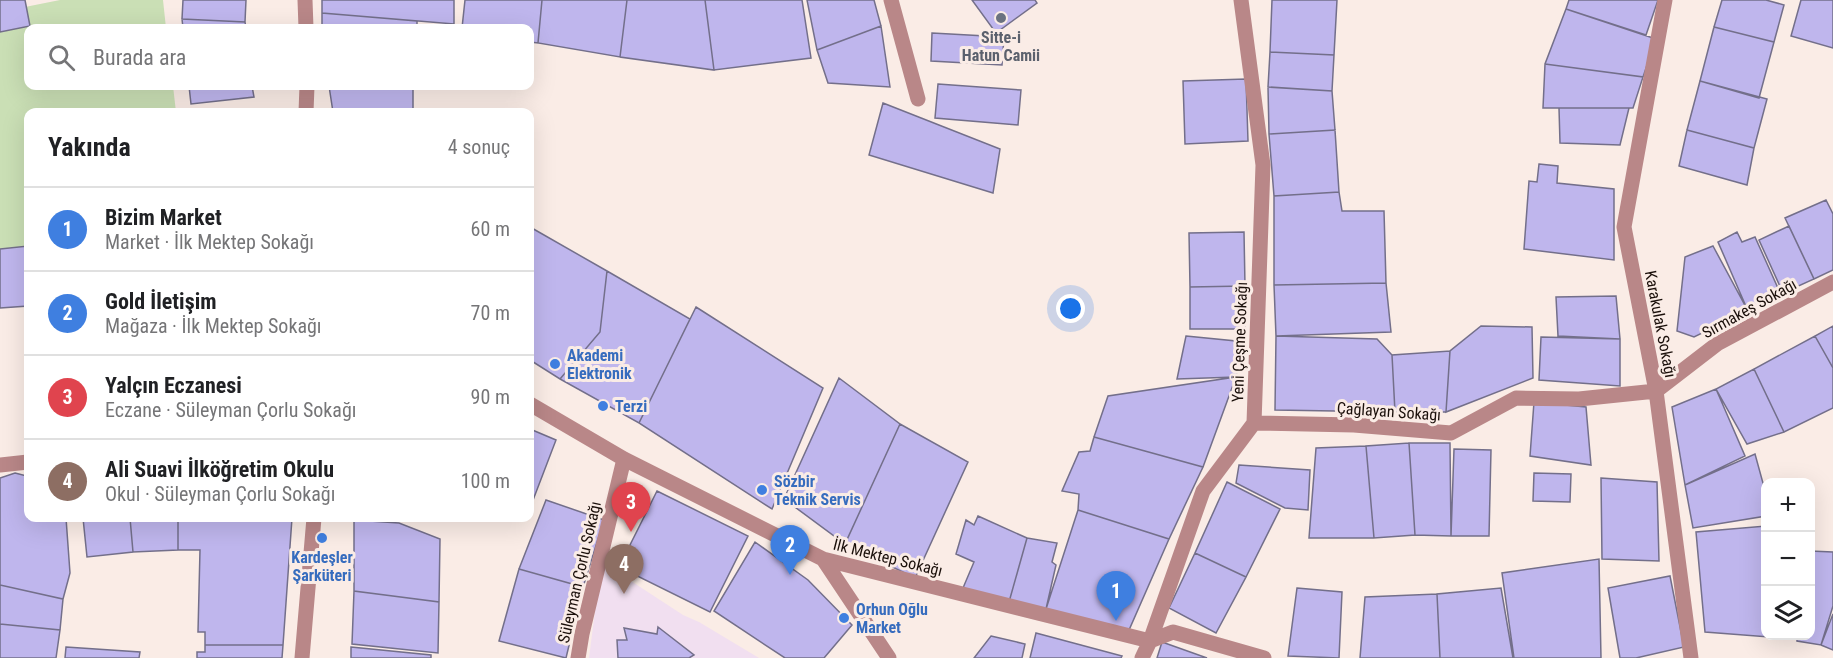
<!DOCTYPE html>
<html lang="tr">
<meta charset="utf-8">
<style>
:root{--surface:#fff;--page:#f6f6f6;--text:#202124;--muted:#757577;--line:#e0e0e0;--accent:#db2777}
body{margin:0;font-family:"Roboto Condensed",sans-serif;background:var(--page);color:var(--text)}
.controls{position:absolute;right:18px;bottom:18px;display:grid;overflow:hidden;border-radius:12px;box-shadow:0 6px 24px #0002}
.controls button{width:54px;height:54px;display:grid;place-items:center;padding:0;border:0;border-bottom:2px solid var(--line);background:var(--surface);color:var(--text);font:30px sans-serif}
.you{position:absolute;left:1071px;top:309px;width:21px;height:21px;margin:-15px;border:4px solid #fff;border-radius:50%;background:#1a73e8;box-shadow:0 0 0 9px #1a73e833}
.badge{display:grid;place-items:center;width:39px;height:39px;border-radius:50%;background:var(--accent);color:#fff;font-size:20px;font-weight:700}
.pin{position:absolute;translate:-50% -50px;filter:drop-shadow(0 2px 3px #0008)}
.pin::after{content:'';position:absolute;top:32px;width:21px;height:18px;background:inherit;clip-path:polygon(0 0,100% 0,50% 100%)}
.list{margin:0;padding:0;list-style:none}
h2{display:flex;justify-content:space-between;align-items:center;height:78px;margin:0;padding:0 24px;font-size:26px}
h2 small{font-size:20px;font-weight:400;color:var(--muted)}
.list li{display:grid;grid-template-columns:39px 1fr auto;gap:18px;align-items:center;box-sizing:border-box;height:84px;padding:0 24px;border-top:2px solid var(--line)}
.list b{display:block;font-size:22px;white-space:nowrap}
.list p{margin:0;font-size:20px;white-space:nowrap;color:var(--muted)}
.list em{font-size:20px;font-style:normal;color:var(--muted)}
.icon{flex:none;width:33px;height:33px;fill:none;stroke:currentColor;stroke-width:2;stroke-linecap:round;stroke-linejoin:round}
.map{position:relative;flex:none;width:1833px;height:658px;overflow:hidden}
.search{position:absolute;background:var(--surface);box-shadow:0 6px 24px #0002;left:24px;top:24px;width:510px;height:66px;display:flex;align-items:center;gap:15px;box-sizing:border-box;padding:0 21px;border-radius:12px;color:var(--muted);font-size:22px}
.panel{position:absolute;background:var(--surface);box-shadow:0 6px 24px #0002;left:24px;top:108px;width:510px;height:414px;border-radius:12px}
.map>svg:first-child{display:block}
</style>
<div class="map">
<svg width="1833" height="658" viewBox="0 0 1833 658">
<rect width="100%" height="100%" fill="#faece6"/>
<path fill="#f1dff0" d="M608,566L683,615L699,622L759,658H589L600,572Z"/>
<path fill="#cadfb5" d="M60,0H163L166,28H28V86H173L176,112H28V254L0,255V12Z"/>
<path fill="#bfb6ed" stroke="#736f8a" stroke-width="1.5" d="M0,0H25L30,26L0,32Z
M183,0H246L245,22L182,19Z
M322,0H454V24L322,13Z
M465,0H542L538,43L530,42V28H462Z
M542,0H627L620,57L538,43Z
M627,0H705L714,70L620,57Z
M705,0H802L811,58L714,70Z
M807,0H874L881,26L817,50Z
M972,0H1035L1037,3L996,33Z
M1272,0H1337L1334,55L1270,52Z
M1569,0H1658L1646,35L1566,9Z
M1722,0H1766L1784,5L1774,42L1714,27Z
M1801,0H1833V48L1791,36Z
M1566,9L1656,39L1643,77L1545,64Z
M322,13L417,21V28H322Z
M182,19L245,22L246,28H183Z
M881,26L890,87L828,83L817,50Z
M1714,27L1774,42L1759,98L1700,81Z
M932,33L1004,37L1002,65L931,61Z
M1270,52L1334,55L1332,91L1268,87Z
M1545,64L1643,77L1633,108H1543Z
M1246,79L1248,141L1185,144L1183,81Z
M1700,81L1767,99L1754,148L1687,130Z
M938,84L1021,90L1018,125L935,118Z
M189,86H252L254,97L191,104Z
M329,86H413V112H333Z
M1268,87L1332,91L1335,130L1269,134Z
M883,103L1000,149L993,193L869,155Z
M1559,108H1629L1620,145L1560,143Z
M1335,130L1339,192L1274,196L1269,134Z
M1687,130L1754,148L1747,185L1679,166Z
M1539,164L1558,166L1557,183L1614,189V260L1524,249L1529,181L1537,182Z
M1339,192L1342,211H1384L1386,283L1274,285V196Z
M1826,200L1833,214V270L1814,279L1785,218Z
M1789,226L1814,279L1783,293L1759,240Z
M530,227L607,271L600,332L560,379L530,360Z
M1244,232L1245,286L1190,287L1189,233Z
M1737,232L1742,242L1755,237L1782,297L1748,311L1718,242Z
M28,246V306L0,308V249Z
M1713,246L1748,311L1694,337L1677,331L1685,257Z
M607,271L690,319L639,423L560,379L600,332Z
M1386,283L1391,332L1276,336L1274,285Z
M1245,286V329H1190V287Z
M1616,296L1620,339L1558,336L1556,297Z
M696,307L823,388L772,509L639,423Z
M1481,326L1532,327L1533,378L1446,412L1450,351Z
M1833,326V368L1815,336Z
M1186,336L1246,342L1236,377L1177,379Z
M1276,336L1377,339L1392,355L1395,412L1275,410Z
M1815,336L1833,368V408L1784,432L1754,369Z
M1541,337L1620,339V386L1539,380Z
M1450,351L1446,412H1395L1392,355Z
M1754,369L1784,432L1747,444L1716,389Z
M1236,377L1203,467L1094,437L1108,396Z
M839,378L900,424L845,544L784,499Z
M1716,389L1745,456L1685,485L1672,407Z
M1534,402L1586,407L1591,465L1530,456Z
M900,424L968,462L915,578L845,544Z
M530,429L556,440L530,508Z
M1094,437L1203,467L1169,539L1078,510L1079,494L1062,491L1079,452L1090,451Z
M1409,443H1450L1451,536L1415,535Z
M1409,443L1415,535L1374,538L1366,446Z
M1366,446L1374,538H1309L1316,448Z
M1454,449L1491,450L1489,536H1451Z
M1755,454L1766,494V516L1693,528L1685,485Z
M1239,465L1310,470L1308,510L1285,508L1236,483Z
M15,473L27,476L28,518H66L70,573L63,599L0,585V478Z
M1534,473L1571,474L1570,502L1533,501Z
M1601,478L1657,482L1659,561L1602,559Z
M1227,482L1280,509L1246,577L1195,553Z
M657,491L748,536L710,612L619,567Z
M546,500L604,520L583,587L519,569Z
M1078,510L1169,539L1129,630L1046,609Z
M978,516L1027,538L1009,602L963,588L974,562L956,554L966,520L974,525Z
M83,518H130L133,552L87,557Z
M130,518H178V550L133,552Z
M178,518H292L283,645H205V632H198L200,550H178Z
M354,520L399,523L440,539L439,602L354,591Z
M1766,526V636H1769V637L1705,632L1696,532Z
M1027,538L1057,543L1052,562L1056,565L1046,609L1009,602Z
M755,542L808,580L852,625L824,658H785L714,611Z
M1810,551L1833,552V606L1821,645L1797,641V636H1810Z
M1195,553L1246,577L1216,633L1169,608Z
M1599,559L1601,658H1514L1502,573Z
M519,569L583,587L566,658L499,641Z
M1670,576L1684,647L1636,658H1620L1608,588Z
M0,585L63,599L60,630L0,624Z
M1297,588L1342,592L1339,658L1288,656Z
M1501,588L1513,658H1440L1437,594Z
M354,591L439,602L438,653L352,644Z
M1437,594L1440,658H1360L1365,597Z
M1833,614V650L1821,645Z
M0,624L60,630L56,658H0Z
M658,627L694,655L689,658H618L617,640H627L624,628L657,634Z
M1036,633L1122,656L1121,658H1030Z
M991,636L1025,644L1022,658H974Z
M1162,642L1207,658H1157Z
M205,645H283L282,658H197V652H205Z
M66,647L140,652L139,658H65Z
M351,647L431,655V658H351Z"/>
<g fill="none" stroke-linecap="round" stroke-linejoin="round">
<path stroke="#b98788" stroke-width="15" d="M305,0L306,28
M891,0L918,99
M1665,0L1624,227L1656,391L1691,658
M306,112L307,86
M530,404L624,459L823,559L1150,641L1173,632L1264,658
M1254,423L1354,425L1451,433L1516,398L1579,399L1656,391L1717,344L1833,282
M0,465L28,462
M823,559L889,658
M302,658L314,518
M578,658L582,634L624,459
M1142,658L1150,641L1203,491L1254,423L1263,165L1241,0"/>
</g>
<circle fill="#6b7280" stroke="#faece6" stroke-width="2" cx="1001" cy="18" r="6"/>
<g fill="#3f7fe0" stroke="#faece6" stroke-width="2">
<circle cx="555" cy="364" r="6"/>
<circle cx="603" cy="406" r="6"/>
<circle cx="762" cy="490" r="6"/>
<circle cx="322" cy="538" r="6"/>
<circle cx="844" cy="618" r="6"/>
</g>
<g text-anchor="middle" stroke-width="6" stroke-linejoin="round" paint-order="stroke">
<g font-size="16" font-weight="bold" fill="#5b616d" stroke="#faece6">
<text x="1001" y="43">Sitte-i<tspan x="1001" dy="18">Hatun Camii</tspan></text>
</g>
<g font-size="16" fill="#1a0f0a" stroke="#faece6">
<text transform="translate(1749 308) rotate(-29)" y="6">Sırmakeş Sokağı</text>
<text transform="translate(1661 324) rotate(79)" y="6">Karakulak Sokağı</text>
<text transform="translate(1239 342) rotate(-88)" y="6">Yeni Çeşme Sokağı</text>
<text transform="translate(1389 411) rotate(4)" y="6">Çağlayan Sokağı</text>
<text transform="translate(888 557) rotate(14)" y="6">İlk Mektep Sokağı</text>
<text transform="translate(579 572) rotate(-77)" y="6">Süleyman Çorlu Sokağı</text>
</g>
<g font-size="16" font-weight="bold" fill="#366cbe" stroke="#faece6" text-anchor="start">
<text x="567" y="361">Akademi<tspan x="567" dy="18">Elektronik</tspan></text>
<text x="615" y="412">Terzi</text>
<text x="774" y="487">Sözbir<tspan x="774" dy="18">Teknik Servis</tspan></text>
<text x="322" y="563" text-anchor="middle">Kardeşler<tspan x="322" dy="18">Şarküteri</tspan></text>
<text x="856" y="615">Orhun Oğlu<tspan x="856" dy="18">Market</tspan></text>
</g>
</g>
</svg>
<div class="controls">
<button>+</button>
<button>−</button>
<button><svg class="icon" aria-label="layers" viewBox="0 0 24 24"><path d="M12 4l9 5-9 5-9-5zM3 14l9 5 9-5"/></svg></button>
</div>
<div class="you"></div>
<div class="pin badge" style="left:1116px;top:621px;background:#3f7fe0">1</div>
<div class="pin badge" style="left:790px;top:575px;background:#3f7fe0">2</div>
<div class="pin badge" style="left:631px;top:532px;background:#e0444e">3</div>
<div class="pin badge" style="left:624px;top:594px;background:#8d6e63">4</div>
<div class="search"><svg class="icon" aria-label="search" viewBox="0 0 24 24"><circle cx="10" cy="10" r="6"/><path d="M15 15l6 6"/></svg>Burada ara</div>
<section class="panel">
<h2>Yakında<small>4 sonuç</small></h2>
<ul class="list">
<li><span class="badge" style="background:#3f7fe0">1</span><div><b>Bizim Market</b><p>Market · İlk Mektep Sokağı</p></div><em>60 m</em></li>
<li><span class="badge" style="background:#3f7fe0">2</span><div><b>Gold İletişim</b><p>Mağaza · İlk Mektep Sokağı</p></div><em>70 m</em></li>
<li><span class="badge" style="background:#e0444e">3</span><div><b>Yalçın Eczanesi</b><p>Eczane · Süleyman Çorlu Sokağı</p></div><em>90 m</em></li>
<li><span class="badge" style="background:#8d6e63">4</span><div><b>Ali Suavi İlköğretim Okulu</b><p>Okul · Süleyman Çorlu Sokağı</p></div><em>100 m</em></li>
</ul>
</section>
</div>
